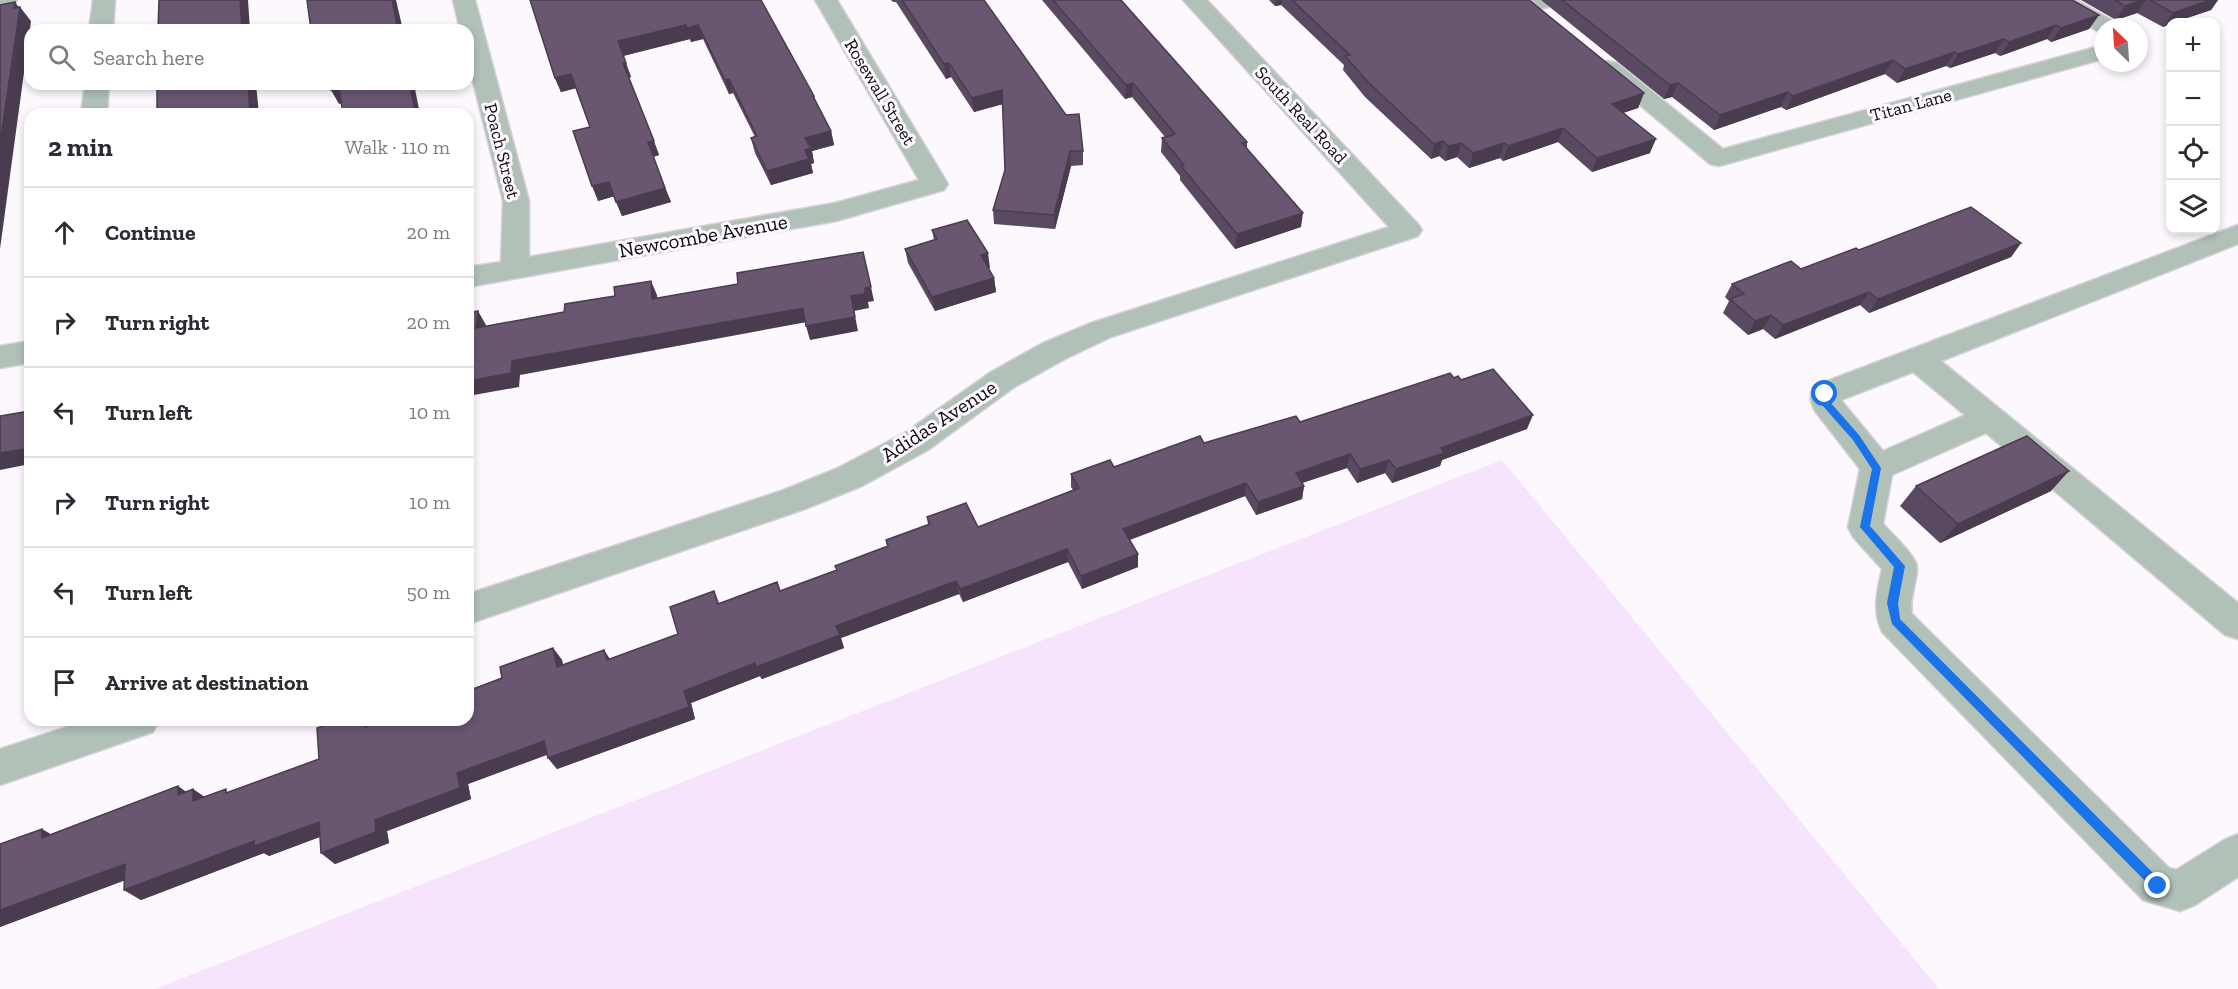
<!DOCTYPE html>
<meta charset="utf-8">
<style>
:root{--surface:#fff;--page:#f7f7f7;--text:#2b2b33;--muted:#7c7c81;--line:#e1e1e2}
body{margin:0;font-family:"Zilla Slab",serif;background:var(--page);color:var(--text)}
.controls{position:absolute;right:18px;top:18px;display:grid;overflow:hidden;border-radius:12px;box-shadow:0 3px 9px #0003}
.controls button{width:54px;height:54px;display:grid;place-items:center;padding:0;border:0;border-bottom:2px solid var(--line);background:var(--surface);color:var(--text);font:30px sans-serif}
.compass{position:absolute;left:2094px;top:18px;width:54px;height:54px;border-radius:50%;background:var(--surface);box-shadow:0 3px 9px #0003;rotate:335deg}
.stop{position:absolute;width:18px;height:18px;margin:-14px;border:4px solid #1a73e8;border-radius:50%;background:#fff}
.stop.end{background:#1a73e8;border-color:#fff;box-shadow:0 2px 6px #0008}
.list{margin:0;padding:0;list-style:none}
h2{display:flex;justify-content:space-between;align-items:center;height:78px;margin:0;padding:0 24px;font-size:26px}
h2 small{font-size:20px;font-weight:400;color:var(--muted)}
.list li{display:grid;grid-template-columns:39px 1fr auto;gap:18px;align-items:center;box-sizing:border-box;height:90px;padding:0 24px;border-top:2px solid var(--line)}
.list b{display:block;font-size:22px;white-space:nowrap}
.list em{font-size:20px;font-style:normal;color:var(--muted)}
.icon{flex:none;width:33px;height:33px;fill:none;stroke:currentColor;stroke-width:2;stroke-linecap:round;stroke-linejoin:round}
.map{position:relative;flex:none;width:2238px;height:989px;overflow:hidden}
.search{position:absolute;background:var(--surface);box-shadow:0 3px 9px #0003;left:24px;top:24px;width:450px;height:66px;display:flex;align-items:center;gap:15px;box-sizing:border-box;padding:0 21px;border-radius:18px;color:var(--muted);font-size:22px}
.panel{position:absolute;background:var(--surface);box-shadow:0 3px 9px #0003;left:24px;top:108px;width:450px;height:618px;border-radius:18px}
.map>svg:first-child{display:block}
</style>
<div class="map">
<svg width="2238" height="989" viewBox="0 0 2238 989">
<rect width="100%" height="100%" fill="#fcf8fe"/>
<path fill="#f6e4fe" d="M1502,460L1939,989H155Z"/>
<g fill="none" stroke-linecap="round" stroke-linejoin="round">
<defs>
<path id="minor" d="M0,0H17L14,5L0,8Z
M93,0H115L113,30H89Z
M453,0H475L529,201V257L835,203L919,180L815,0H837L948,184L944,190L836,221L468,287V267L501,262L503,201L468,62V30H460Z
M1183,0H1207L1418,224L1422,230L1418,236L1111,337L1065,359L1013,388L928,450L862,486L805,509L468,624V594L781,491L838,468L906,432L991,372L1043,343L1091,323L1389,227Z
M1522,0H1558L1555,5L1529,12L1521,10L1518,5Z
M2049,0H2076L2115,22L2119,27H2103V33L2099,32L2052,5Z
M2103,45V59L1719,166L1710,164L1596,68L1599,63L1608,61L1617,63L1723,149Z
M85,84H109L107,114H81Z
M2238,225V244L1941,361L2238,603V639L2225,635L1986,433L1892,475L1883,524C1891,533 1917,556 1917,568C1917,584 1909,597 1912,614L2169,868L2176,870L2224,840L2238,834V877L2195,905L2180,911L2143,900L1882,632C1872,610 1877,592 1882,569L1853,537L1848,527L1860,469L1815,411C1810,401 1809,396 1814,386ZM1913,372L1965,415L1883,451L1841,400Z
M30,341V363L0,368V346Z
M88,720H159L153,732L0,785V749Z"/>
</defs>
<use href="#minor" stroke="#d6d2d8" stroke-width="3"/>
<use href="#minor" fill="#b1c1b8" fill-rule="evenodd"/>
</g>
<path fill="#5a4a61" d="M530,0H761L814,96L816,103L831,131L834,145L812,151L814,163L811,164L813,173L771,185L755,153L751,138L755,137L733,93L729,94L703,39L691,42L690,39L623,56L631,77L629,78L659,155L653,157L671,202L622,216L614,196L598,201L590,127L576,88L561,92L555,78Z
M891,0H984L1083,151V165L1071,166L1055,229L994,224L993,210L1005,170L1003,104L974,112L951,77L946,79L896,2H893Z
M1042,0H1121L1247,142V148L1301,227L1235,249L1180,180V176L1161,152L1162,138L1165,137L1132,97L1125,99Z
M1269,0H1529L1644,93L1638,108L1623,113L1650,153L1592,172L1558,142L1503,161L1500,158L1469,168L1457,157L1445,161L1439,156L1431,159L1365,97L1343,70L1344,65L1281,5L1275,6Z
M1541,0H2072L2099,15L2089,29L2051,42L2047,39L2000,56L1995,53L1950,68L1946,66L1897,83L1885,74L1786,110L1781,107L1714,130L1672,97L1664,99Z
M2081,0H2218L2211,10L2175,22H2170V24L2163,27L2137,13L2116,20Z
M932,230L990,268H988L994,278L996,292L935,311L908,263L905,249L934,240Z
M2021,243L2011,257L1869,313L1860,305L1775,339L1763,329L1748,335L1723,313L1729,301L1725,297L1732,284L1801,269L1859,250Z
M1454,378L1461,380L1527,429L1442,460L1440,466L1392,483L1385,473L1357,483L1347,468L1302,483L1304,486L1302,499L1256,515L1245,496L1130,540L1138,567L1082,589L1068,562L963,602L959,594L841,638L844,648L762,679L760,676L691,703L695,719L557,769L548,758L547,755L468,784L471,799L387,831L389,843L335,864L321,853L320,837L269,856L264,853L141,900L124,890V880L0,927L51,834L178,786L186,792L193,789L204,797L229,792L319,759L376,723L502,678L553,648L562,660L563,665L610,659L678,634L714,591L719,603L780,591L836,571L887,547L886,540L928,525L927,517L978,527L1073,490L1071,487V474L1114,467L1204,443L1300,422Z
M1916,486L2051,491L1940,543L1900,506Z"/>
<path fill="#4a3c4f" d="M240,0H248L250,30H244L242,28Z
M392,0H396L403,30H398Z
M1276,0H1282L1281,5L1275,6Z
M2142,0H2146L2137,13L2116,20L2125,6Z
M2210,0H2218L2211,10L2175,22H2170V24L2163,27L2173,13Z
M15,2L20,9V7L31,21L0,249V144Z
M2099,15L2089,29L2051,42L2061,28Z
M686,25L690,39L623,56L618,41Z
M698,25L703,39L691,42L687,28Z
M2056,25L2047,39L2000,56L2009,42Z
M2004,39L1995,53L1950,68L1958,54Z
M1955,52L1946,66L1897,83L1905,69Z
M1893,60L1885,74L1786,110L1793,96Z
M623,63H626L631,77L628,78Z
M949,63L951,77L946,79L944,64Z
M571,74L577,88L561,92L555,78Z
M729,79L733,93L729,94L725,80Z
M1133,83L1132,97L1125,99L1126,85Z
M1678,83L1672,97L1664,99L1670,85Z
M248,84H256L259,114H250Z
M409,84H414L420,114H416Z
M339,88L347,102L339,104L331,90Z
M1002,90L1003,104L974,112L972,98Z
M1788,92L1781,107L1714,130L1720,115Z
M1644,93L1638,108L1607,118L1612,104Z
M1563,128L1558,142L1503,161L1508,146Z
M831,131L834,145L812,151L814,163L811,164L813,173L771,185L767,171L805,138Z
M1656,139L1650,153L1592,172L1597,158Z
M654,141L659,155L653,157L648,142Z
M1443,141L1439,156L1431,159L1434,144Z
M1461,143L1457,157L1445,161L1448,146Z
M1504,143L1500,158L1469,168L1473,153Z
M1070,151L1071,166L1055,229L1054,215Z
M609,182L615,196L598,201L592,186Z
M665,188L671,202L622,216L616,202Z
M1303,213L1301,227L1235,249L1237,234Z
M2021,243L2011,257L1869,313L1878,299Z
M988,253L990,268L982,270L981,255Z
M994,278L996,292L935,311L932,297Z
M651,281L657,295L658,313L652,299Z
M871,287L874,301L868,302L869,308L854,311L858,331L810,340L806,326L851,296L865,288Z
M1869,292L1860,305L1775,339L1783,325Z
M803,308L807,322L520,375L519,387L468,396V381L512,361Z
M478,311L486,325L484,342L476,328Z
M1771,315L1763,329L1748,335L1755,321Z
M1533,415L1527,429L1442,460L1440,466L1392,483L1396,469L1441,448Z
M30,448V464L0,470V453Z
M1350,454L1347,468L1293,486L1296,473Z
M1389,460L1385,473L1357,483L1360,469Z
M2069,471L2051,491L1940,543L1958,524Z
M1246,483L1245,496L1123,542V529Z
M1304,486L1302,499L1256,515L1258,502Z
M1067,549L1068,562L963,602L960,589Z
M1138,554V567L1082,589L1081,576Z
M956,581L959,594L841,638L844,648L762,679L760,676L691,703L695,719L557,769L548,758L684,691L836,626Z
M553,648L562,660L566,679L557,667Z
M604,650L612,662L607,660Z
M364,720H372L376,723L377,739L365,727Z
M544,741L553,752L468,784L471,799L387,831L389,843L335,864L321,853L375,820L457,773Z
M178,786L193,797V789L209,800L194,801L178,795Z
M319,822L332,832L269,856L264,853L141,900L124,890L254,841Z
M42,829L61,840L42,838Z
M125,864L142,874L0,927V910Z"/>
<path fill="#695671" stroke="#4a3c4f" stroke-width="1.5" d="M159,0H240L242,28L245,27V30H158Z
M307,0H392L398,30H311Z
M530,0H761L814,96H813L831,131L805,138L811,148L805,150L809,159L767,171L751,138L757,136L729,79L725,80L698,25L687,28L686,25L618,41L626,63H623L654,141L648,142L665,188L616,202L609,182L592,186L573,131L590,127L571,74L555,78Z
M902,0H984L1066,115L1079,114L1083,151H1070L1054,215L993,210L1005,170L1002,90L972,98L949,63L944,64Z
M1053,0H1121L1247,142L1242,143L1303,213L1237,234L1181,166L1184,165L1162,138L1175,134L1133,83L1126,85Z
M1292,0H1529L1644,93L1612,104L1656,139L1597,158L1563,128L1508,146L1504,143L1473,153L1461,143L1448,146L1443,141L1434,144L1368,82L1345,56L1350,55Z
M1562,0H2072L2099,15L2061,28L2056,25L2009,42L2004,39L1958,54L1955,52L1905,69L1893,60L1793,96L1788,92L1720,115L1678,83L1670,85Z
M2115,0H2142L2125,6Z
M2150,0H2210L2173,13Z
M15,2L14,8L20,7L0,144V5Z
M157,84H248L250,114H157Z
M330,84H409L416,114H343L339,88L331,90Z
M1971,207L2021,243L1878,299L1869,292L1783,325L1771,315L1755,321L1730,299L1744,294L1732,284L1791,261L1801,269L1856,248L1859,250Z
M967,220L988,253L981,255L994,278L932,297L905,249L937,239L932,230Z
M863,252L871,287L865,288V294L851,296L855,317L806,326L803,308L512,361L511,373L468,381V313L478,311L476,328L564,312L565,304L615,296L614,287L651,281L652,299L738,284L737,273Z
M1493,369L1533,415L1441,448L1444,453L1396,469L1389,460L1360,469L1350,454L1296,473L1304,486L1258,502L1246,483L1123,529L1138,554L1081,576L1067,549L960,589L956,581L836,626L840,635L756,667L755,663L684,691L689,707L548,758L544,741L457,773L460,788L375,820L376,832L321,853L319,822L254,846V841L124,890L125,864L0,910V844L42,829V838L178,786V795L193,789V801L226,789V793L319,759L317,728L339,720H364L365,727L386,720H468V691L502,678L500,667L553,648L557,667L604,650L607,660L678,634L670,607L714,591L718,604L777,582L780,591L837,570L835,566L888,546L886,540L930,524L927,517L966,503L978,527L1079,488L1071,474L1110,460L1114,467L1200,436L1204,443L1296,416L1300,422L1450,373L1454,378L1458,376L1461,380Z
M30,411V448L0,453V416Z
M2027,436L2069,471L1958,524L1916,486Z"/>
<path fill="#1a73e8" d="M1825,391L1830,394V402L1859,435L1881,468L1870,526L1905,566L1898,603L1900,619L2162,882V890H2154L1892,624L1887,603L1894,567L1860,527L1872,469L1853,440L1823,406L1821,394Z"/>
<g text-anchor="middle" stroke-width="6" stroke-linejoin="round" paint-order="stroke">
<g font-size="18" fill="#100913" stroke="#fcf8fe">
<text transform="translate(880 92) rotate(59)" y="6">Rosewall Street</text>
<text transform="translate(1911 105) rotate(-15)" y="6">Titan Lane</text>
<text transform="translate(1301 115) rotate(47)" y="6">South Real Road</text>
<text transform="translate(502 151) rotate(76)" y="6">Poach Street</text>
</g>
<g font-size="21" fill="#100913" stroke="#fcf8fe">
<text transform="translate(703 236) rotate(-10)" y="7">Newcombe Avenue</text>
<text transform="translate(939 421) rotate(-33)" y="7">Adidas Avenue</text>
</g>
</g>
</svg>
<div class="controls">
<button>+</button>
<button>−</button>
<button><svg class="icon" aria-label="locate" viewBox="0 0 24 24"><circle cx="12" cy="12" r="6"/><path d="M12 2v4M12 18v4M2 12h4M18 12h4"/></svg></button>
<button><svg class="icon" aria-label="layers" viewBox="0 0 24 24"><path d="M12 4l9 5-9 5-9-5zM3 14l9 5 9-5"/></svg></button>
</div>
<svg class="compass" viewBox="-18 -18 36 36"><path d="M0-13l5 13h-10z" fill="#e53935"/><path d="M0 13l5-13h-10z" fill="#7c7c81"/></svg>
<div class="stop" style="left:1825px;top:394px"></div>
<div class="stop end" style="left:2158px;top:886px"></div>
<div class="search"><svg class="icon" aria-label="search" viewBox="0 0 24 24"><circle cx="10" cy="10" r="6"/><path d="M15 15l6 6"/></svg>Search here</div>
<section class="panel">
<h2>2 min<small>Walk · 110 m</small></h2>
<ul class="list">
<li><svg class="icon" aria-label="ahead" viewBox="0 0 24 24"><path d="M12 20V5M6 11l6-6 6 6"/></svg><div><b>Continue</b></div><em>20 m</em></li>
<li><svg class="icon" aria-label="right" viewBox="0 0 24 24"><path d="M7 20v-9h11M14 6l5 5-5 5"/></svg><div><b>Turn right</b></div><em>20 m</em></li>
<li><svg class="icon" aria-label="left" viewBox="0 0 24 24"><path d="M17 20v-9H6M10 6l-5 5 5 5"/></svg><div><b>Turn left</b></div><em>10 m</em></li>
<li><svg class="icon" aria-label="right" viewBox="0 0 24 24"><path d="M7 20v-9h11M14 6l5 5-5 5"/></svg><div><b>Turn right</b></div><em>10 m</em></li>
<li><svg class="icon" aria-label="left" viewBox="0 0 24 24"><path d="M17 20v-9H6M10 6l-5 5 5 5"/></svg><div><b>Turn left</b></div><em>50 m</em></li>
<li><svg class="icon" aria-label="arrive" viewBox="0 0 24 24"><path d="M6 21V4h12l-3 4 3 4H6"/></svg><div><b>Arrive at destination</b></div></li>
</ul>
</section>
</div>
